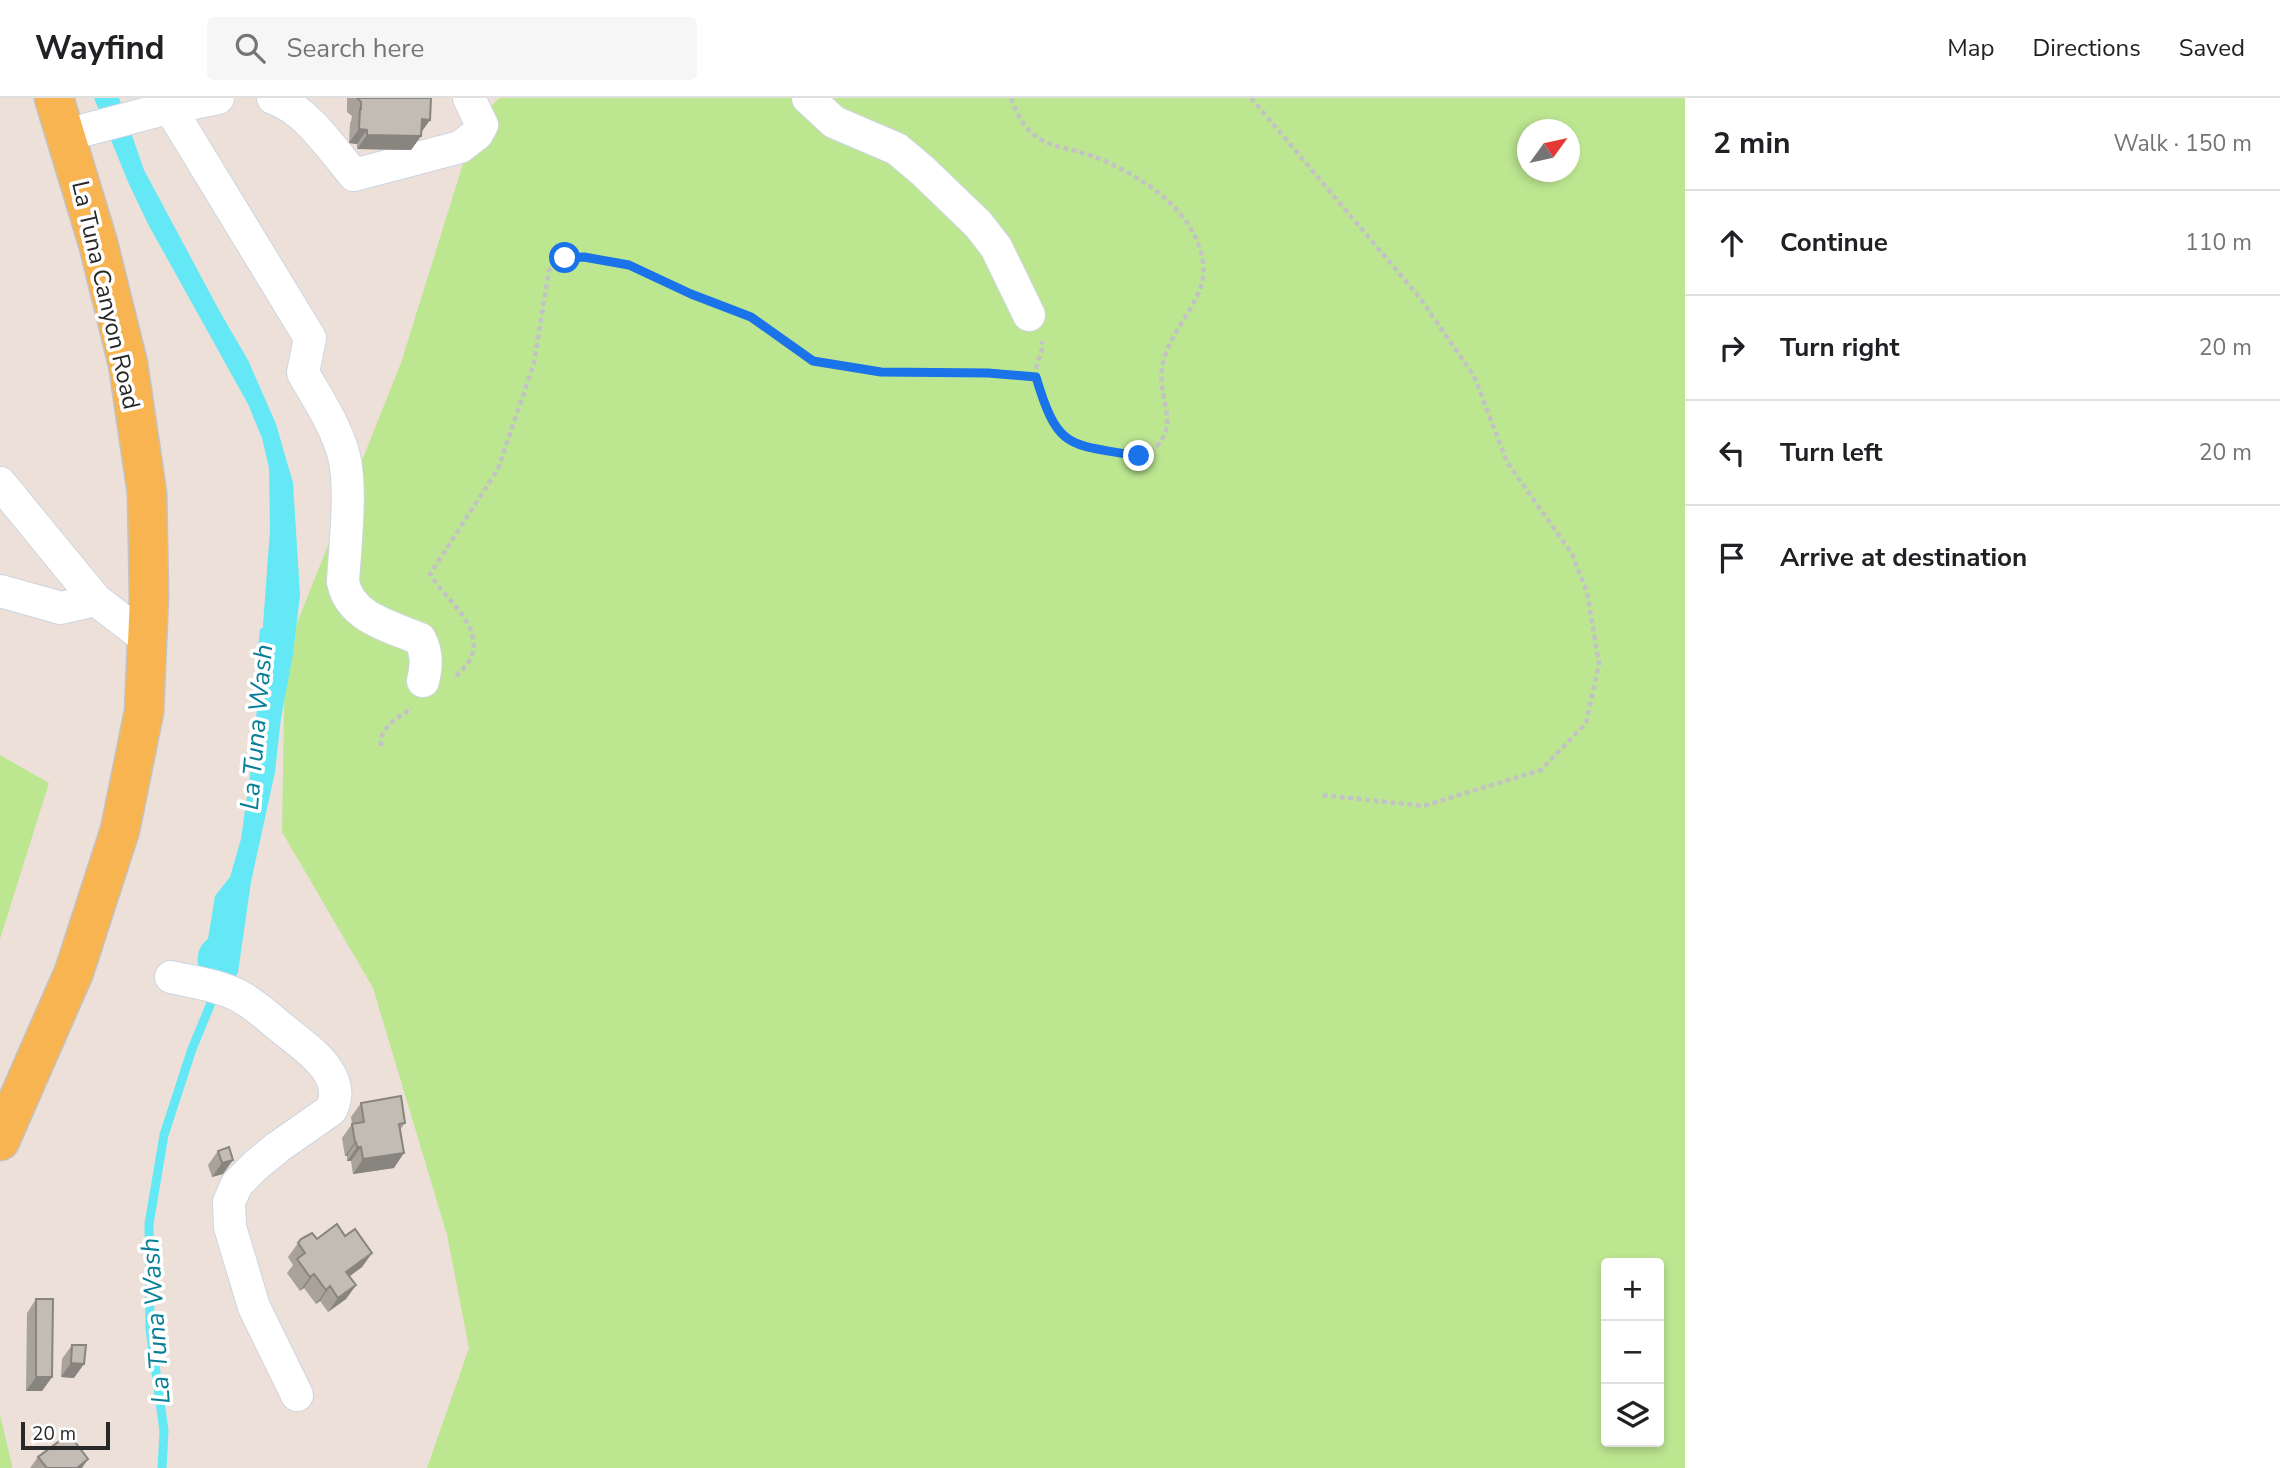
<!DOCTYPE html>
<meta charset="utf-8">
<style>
:root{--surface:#fff;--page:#f6f6f6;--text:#202124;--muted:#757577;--line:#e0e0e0}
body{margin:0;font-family:"Nunito Sans",sans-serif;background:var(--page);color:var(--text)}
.controls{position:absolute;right:21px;bottom:21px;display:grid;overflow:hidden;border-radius:7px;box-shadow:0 4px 10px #0003}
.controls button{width:63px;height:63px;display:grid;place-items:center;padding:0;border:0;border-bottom:2px solid var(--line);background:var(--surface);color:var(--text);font:35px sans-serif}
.compass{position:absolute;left:1517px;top:21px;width:63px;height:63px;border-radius:50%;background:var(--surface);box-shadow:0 4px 10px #0003;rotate:57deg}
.scale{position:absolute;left:21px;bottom:18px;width:89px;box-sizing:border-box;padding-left:7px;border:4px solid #282828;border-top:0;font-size:19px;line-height:24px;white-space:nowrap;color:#282828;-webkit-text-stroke:5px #fff;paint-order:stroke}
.stop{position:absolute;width:21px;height:21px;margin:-16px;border:5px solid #1a73e8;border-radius:50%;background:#fff}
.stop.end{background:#1a73e8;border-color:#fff;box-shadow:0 2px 7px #0008}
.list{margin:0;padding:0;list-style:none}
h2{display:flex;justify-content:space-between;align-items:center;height:91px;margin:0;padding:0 28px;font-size:30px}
h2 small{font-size:23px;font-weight:400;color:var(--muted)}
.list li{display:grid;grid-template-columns:46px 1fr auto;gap:21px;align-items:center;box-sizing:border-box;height:105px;padding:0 28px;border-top:2px solid var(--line)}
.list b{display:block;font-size:26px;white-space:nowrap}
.list em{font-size:23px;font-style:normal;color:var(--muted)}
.icon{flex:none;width:38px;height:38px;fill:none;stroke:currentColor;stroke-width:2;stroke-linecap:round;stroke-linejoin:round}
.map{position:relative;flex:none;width:1685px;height:1370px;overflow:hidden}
header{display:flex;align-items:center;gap:42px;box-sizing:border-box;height:98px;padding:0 35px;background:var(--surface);border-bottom:2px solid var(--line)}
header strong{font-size:33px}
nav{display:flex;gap:38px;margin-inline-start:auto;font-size:24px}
.search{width:490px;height:63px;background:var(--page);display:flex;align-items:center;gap:18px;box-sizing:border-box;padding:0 24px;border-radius:7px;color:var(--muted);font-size:26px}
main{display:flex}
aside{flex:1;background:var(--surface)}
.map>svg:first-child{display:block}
</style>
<header>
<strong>Wayfind</strong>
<div class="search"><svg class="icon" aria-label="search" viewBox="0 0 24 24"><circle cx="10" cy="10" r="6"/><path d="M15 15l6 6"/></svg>Search here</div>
<nav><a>Map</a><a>Directions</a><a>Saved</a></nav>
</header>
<main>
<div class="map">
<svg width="1685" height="1370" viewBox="0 0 1685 1370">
<rect width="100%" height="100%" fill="#ece0d8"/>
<path fill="#bde691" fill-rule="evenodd" d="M499,0H1685V1370H427L469,1250L447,1137L373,890L282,734L285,555L401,265L476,24ZM1528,32H1570V74H1528ZM1606,1165H1659V1344H1606Z
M0,657L49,685L0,841Z
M0,1317L12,1367V1370H0Z"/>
<path fill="#64e8f5" d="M94,0H119L144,72L220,214L248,262L276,326L293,385L300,497L293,556L281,620L275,674L251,784L238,874L233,885L200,876C196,863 196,850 208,841L215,798L230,779L241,741L254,649L270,432L269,370L262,340L248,306L148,126L128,84Z"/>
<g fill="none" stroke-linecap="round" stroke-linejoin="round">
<path stroke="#64e8f5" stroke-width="9" d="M261,573L264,534
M162,1370L164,1333L150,1231L149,1126L164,1037L192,951L216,893"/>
<defs>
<path id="minor" d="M273,0C307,12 331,50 354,77L460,49L477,36L482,27L469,0
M808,0L834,24L897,51L923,73L978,126L996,149L1029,217
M170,10L310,240L303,275C318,301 336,328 344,358C352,391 345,448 343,484C350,520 390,528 420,541C427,555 427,567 423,583
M66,37L164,11L218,0
M0,385L96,502L147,541
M0,493L61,510L96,502
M171,879C193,884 218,887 239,898C255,906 269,920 283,931C306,950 349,977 331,1012L278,1049L256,1067L237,1086L229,1104L230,1129L254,1209L297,1297"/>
<path id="major" d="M0,1043L74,874L120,732L144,614L149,498L147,395L128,266L98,145L54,0"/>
</defs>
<use href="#minor" stroke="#ced5e2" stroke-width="34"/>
<use href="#major" stroke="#c3c3c3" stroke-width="41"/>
<path stroke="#c3c3c3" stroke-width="4.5" stroke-dasharray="5 3.5" stroke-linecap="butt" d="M1011,0C1031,58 1063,43 1107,64C1149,83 1196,116 1203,164C1210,207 1155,238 1162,288C1165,310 1174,330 1157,348C1151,354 1148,357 1139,358C1098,351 1068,357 1048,315C1043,304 1038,291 1036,279C1034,265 1044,256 1042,243
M1251,0L1420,200L1474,278L1507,364L1572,456L1587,494L1599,566L1586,625L1541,672L1424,708L1321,697
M456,578C500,540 451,509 430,476L498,371L534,265L549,172L565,160L584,159L629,167L691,196L751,219L813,263L882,274L988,275L1036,279
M381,648C379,629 398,620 412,610"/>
<use href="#minor" stroke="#fff" stroke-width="32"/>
<use href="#major" stroke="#f8b451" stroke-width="38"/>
</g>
<path fill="#a8a29b" d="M347,0H431L430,22L421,34V38L411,52L357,51V46L349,45L350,25L351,23L352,18L347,14Z
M361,1005L405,1025L400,1032L394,1070L353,1076L351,1063H347V1058H345L342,1040L352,1026L351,1019Z
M229,1049L223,1076L212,1079L208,1067L218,1053Z
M345,1138L372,1155L362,1169L350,1178L356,1187L346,1201L328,1214L320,1203L316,1206L304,1190L300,1193L287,1175L293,1167L288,1159L301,1141H317Z
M36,1201L52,1279L42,1293H26L27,1215Z
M72,1247L74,1280L61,1279L62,1261Z
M38,1359L82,1370H30Z"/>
<path fill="#88847e" d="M422,21L430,22L420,36Z
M359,31L367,32L357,46L349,45Z
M367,37L421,38L411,52L357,51Z
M355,1044H356L347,1058H345Z
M357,1049H361L351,1063H347Z
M404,1055L394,1070L353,1076L363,1061Z
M233,1062L223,1076L212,1079L222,1065Z
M372,1155L362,1169L336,1188L346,1174Z
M314,1176L304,1190L300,1193L310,1179Z
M356,1187L346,1201L328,1214L338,1200Z
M330,1188L320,1203L316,1206L326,1192Z
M71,1265L84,1266L74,1280L61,1279Z
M36,1279H52L42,1293H26Z
M88,1361L82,1370H77Z"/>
<path fill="#c3bcb4" stroke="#88847e" stroke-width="2" d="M357,0H431L430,22L422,21L421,38L367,37V32L359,31L360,11H361V4Z
M401,998L405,1025L399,1026L404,1055L363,1061L361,1049H357L356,1044H355L352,1026L364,1024L361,1005Z
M229,1049L233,1062L222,1065L218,1053Z
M337,1126L345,1138L355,1131L372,1155L346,1174L356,1187L338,1200L330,1188L326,1192L314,1176L310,1179L297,1161L305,1155L298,1145L301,1141L312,1135L317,1141Z
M36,1201H53L52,1279H36Z
M72,1247H86L84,1266L71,1265Z
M69,1336L88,1361L77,1370H47L38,1359Z"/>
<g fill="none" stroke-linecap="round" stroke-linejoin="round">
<path stroke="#1a73e8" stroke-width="9" d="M565,160L584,159L629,167L691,196L751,219L813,263L881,274L988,275L1036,279C1058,353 1069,346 1139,358"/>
</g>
<g text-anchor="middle" stroke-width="7" stroke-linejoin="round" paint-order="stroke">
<g font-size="24" fill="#282828" stroke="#fff">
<text transform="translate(106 197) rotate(77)" y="8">La Tuna Canyon Road</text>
</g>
<g font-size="26" font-style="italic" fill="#077f97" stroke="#fff">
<text transform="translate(256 629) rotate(-85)" y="9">La Tuna Wash</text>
<text transform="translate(155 1223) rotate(-94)" y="9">La Tuna Wash</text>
</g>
</g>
</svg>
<div class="controls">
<button>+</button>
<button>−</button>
<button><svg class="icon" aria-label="layers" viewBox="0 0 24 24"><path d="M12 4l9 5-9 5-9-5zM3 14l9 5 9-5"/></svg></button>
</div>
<svg class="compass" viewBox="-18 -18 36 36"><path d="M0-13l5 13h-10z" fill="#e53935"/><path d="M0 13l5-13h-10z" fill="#757577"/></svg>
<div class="scale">20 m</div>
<div class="stop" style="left:565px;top:160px"></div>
<div class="stop end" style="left:1139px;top:358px"></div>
</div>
<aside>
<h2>2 min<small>Walk · 150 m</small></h2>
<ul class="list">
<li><svg class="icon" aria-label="ahead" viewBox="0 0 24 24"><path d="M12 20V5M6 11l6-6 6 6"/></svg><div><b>Continue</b></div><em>110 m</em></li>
<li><svg class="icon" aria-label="right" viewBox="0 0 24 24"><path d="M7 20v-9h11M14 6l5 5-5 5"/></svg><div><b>Turn right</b></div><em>20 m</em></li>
<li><svg class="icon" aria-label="left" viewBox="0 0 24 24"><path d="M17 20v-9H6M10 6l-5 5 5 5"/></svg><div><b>Turn left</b></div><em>20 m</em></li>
<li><svg class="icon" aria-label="arrive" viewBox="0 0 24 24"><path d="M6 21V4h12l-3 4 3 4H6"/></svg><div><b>Arrive at destination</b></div></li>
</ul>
</aside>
</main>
